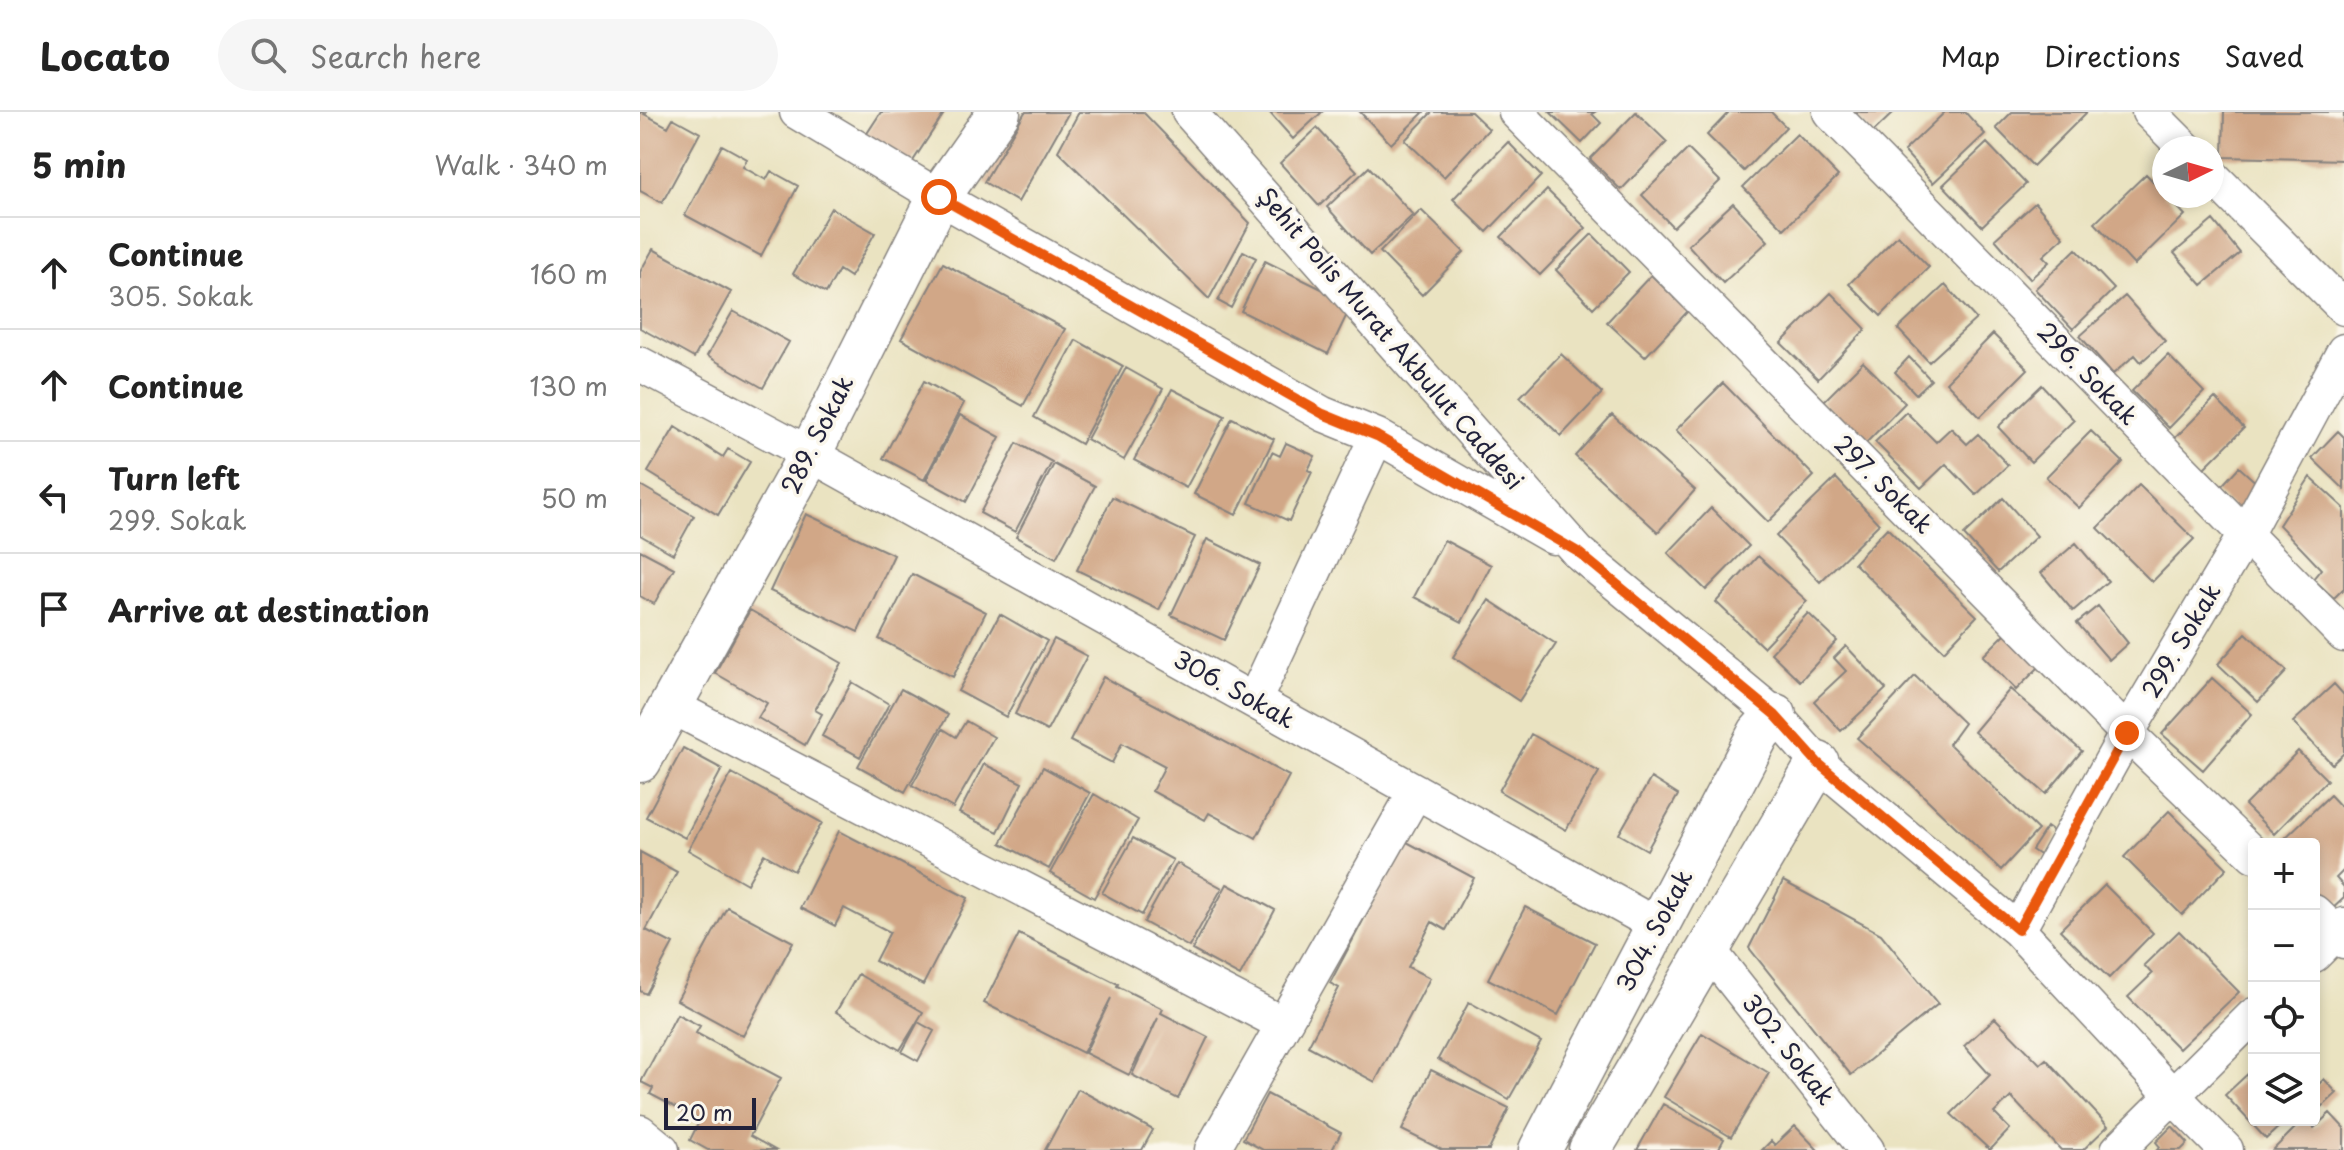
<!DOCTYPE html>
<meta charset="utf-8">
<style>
:root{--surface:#fff;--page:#f6f6f6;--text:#222;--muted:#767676;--line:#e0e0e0}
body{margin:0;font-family:"Playpen Sans",sans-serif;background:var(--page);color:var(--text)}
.controls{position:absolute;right:24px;bottom:24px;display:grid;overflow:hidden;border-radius:8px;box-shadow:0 4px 12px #0003}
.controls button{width:72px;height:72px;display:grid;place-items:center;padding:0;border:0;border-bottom:2px solid var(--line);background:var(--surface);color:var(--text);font:40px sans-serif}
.compass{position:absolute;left:1512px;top:24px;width:72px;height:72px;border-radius:50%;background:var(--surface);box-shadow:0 4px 12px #0003;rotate:85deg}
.scale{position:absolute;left:24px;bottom:20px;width:92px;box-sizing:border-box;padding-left:8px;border:4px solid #22223b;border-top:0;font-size:22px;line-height:28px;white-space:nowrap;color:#22223b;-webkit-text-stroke:6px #fbf7ec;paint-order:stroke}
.stop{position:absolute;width:24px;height:24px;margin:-18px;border:6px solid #ea580c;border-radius:50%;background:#fff}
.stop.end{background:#ea580c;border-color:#fff;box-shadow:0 2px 8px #0008}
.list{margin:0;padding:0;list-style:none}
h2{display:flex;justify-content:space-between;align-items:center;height:104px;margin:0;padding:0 32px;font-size:34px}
h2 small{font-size:26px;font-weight:400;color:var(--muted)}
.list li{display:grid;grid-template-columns:52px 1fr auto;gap:24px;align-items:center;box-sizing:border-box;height:112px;padding:0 32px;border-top:2px solid var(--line)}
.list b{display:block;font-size:30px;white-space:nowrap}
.list p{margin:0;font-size:26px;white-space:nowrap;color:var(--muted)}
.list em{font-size:26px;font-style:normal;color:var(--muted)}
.icon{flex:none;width:44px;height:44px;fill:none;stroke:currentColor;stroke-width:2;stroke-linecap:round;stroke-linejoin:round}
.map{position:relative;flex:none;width:1704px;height:1038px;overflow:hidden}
header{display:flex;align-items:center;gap:48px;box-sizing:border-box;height:112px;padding:0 40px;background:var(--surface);border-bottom:2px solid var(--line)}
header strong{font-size:38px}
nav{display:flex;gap:44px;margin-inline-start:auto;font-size:28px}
.search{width:560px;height:72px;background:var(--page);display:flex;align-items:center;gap:20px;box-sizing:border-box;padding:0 28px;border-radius:44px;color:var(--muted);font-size:30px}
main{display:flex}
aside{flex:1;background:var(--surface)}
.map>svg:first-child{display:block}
</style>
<header>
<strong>Locato</strong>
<div class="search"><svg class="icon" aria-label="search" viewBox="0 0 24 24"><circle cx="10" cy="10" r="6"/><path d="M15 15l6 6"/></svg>Search here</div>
<nav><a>Map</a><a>Directions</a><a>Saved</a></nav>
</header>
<main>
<aside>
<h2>5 min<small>Walk · 340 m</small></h2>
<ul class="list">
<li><svg class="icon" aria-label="ahead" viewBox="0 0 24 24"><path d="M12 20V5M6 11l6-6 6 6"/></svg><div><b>Continue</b><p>305. Sokak</p></div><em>160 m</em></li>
<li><svg class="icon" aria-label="ahead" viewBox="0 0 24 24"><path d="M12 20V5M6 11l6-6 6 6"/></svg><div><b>Continue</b></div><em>130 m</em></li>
<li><svg class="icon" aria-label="left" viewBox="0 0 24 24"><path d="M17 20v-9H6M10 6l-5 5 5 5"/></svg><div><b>Turn left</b><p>299. Sokak</p></div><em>50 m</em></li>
<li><svg class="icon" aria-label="arrive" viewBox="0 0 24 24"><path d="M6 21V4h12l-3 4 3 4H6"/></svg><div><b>Arrive at destination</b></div></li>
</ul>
</aside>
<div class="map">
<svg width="1704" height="1038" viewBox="0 0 1704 1038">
<rect width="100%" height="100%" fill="#fbf7ec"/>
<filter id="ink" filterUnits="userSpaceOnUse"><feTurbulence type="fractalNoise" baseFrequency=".0125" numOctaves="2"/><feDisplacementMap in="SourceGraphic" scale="16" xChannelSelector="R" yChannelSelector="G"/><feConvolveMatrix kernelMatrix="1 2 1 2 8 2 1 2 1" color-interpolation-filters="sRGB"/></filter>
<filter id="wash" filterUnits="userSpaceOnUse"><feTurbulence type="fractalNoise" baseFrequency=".006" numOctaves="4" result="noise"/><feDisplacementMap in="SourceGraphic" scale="32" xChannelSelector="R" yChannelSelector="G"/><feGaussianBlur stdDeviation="1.8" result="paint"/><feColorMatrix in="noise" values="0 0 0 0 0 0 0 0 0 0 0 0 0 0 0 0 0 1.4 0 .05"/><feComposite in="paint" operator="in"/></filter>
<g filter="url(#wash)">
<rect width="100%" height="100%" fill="#eae3c1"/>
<g id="blocks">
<path fill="#d1a787" d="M0,0H6L4,2L28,15L33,6L60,21L22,91L0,79Z
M241,0H305L271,52L226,23Z
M385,0H429L378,90L344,70Z
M439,0H503L610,111L569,187L418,39Z
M629,0H682L653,27Z
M720,0H784L751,32Z
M792,0H831L849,17L804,65L765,28Z
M910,0H955L952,2L961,11L942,31Z
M996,0L1027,30L981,78L950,47Z
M1089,0H1131L1146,15L1104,59L1067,23Z
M1213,0H1254L1232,21Z
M1305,0H1325L1345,22L1293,71L1264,39Z
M1372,0H1447L1393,54L1356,16Z
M1584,0H1704L1703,48L1583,45Z
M677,16L717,59L679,94L640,51Z
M1157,22L1198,64L1144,117L1103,75Z
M868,30L901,64L847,120L813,87Z
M1347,31L1386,72L1342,114L1303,73Z
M82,33L107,47L103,55L126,68L131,59L158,74L121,144L45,103Z
M1048,37L1080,69L1033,115L1002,83Z
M729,55L773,103L730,143L687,95Z
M1506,62L1524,81V84H1527L1545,103L1494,153L1455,111Z
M907,78L946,116L900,163L861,125Z
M1093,91L1128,129L1083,171L1048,133Z
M1395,91L1424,125L1403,144L1409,150L1390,167L1355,127Z
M191,96L235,121L210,165L199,158L186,181L153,162Z
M781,98L824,140L782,183L740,140Z
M1573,108L1600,141L1562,173L1534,141Z
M952,122L989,160L953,196L916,158Z
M1258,123L1289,155L1241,204L1209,172Z
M13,137L91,180L54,246L0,216V160Z
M1436,137L1474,177L1433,217L1395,177Z
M603,139L616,146L591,196L578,189Z
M625,149L712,192L688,242L601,199Z
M303,151L425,217L383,294L261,227Z
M1011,163L1048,199L1005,245L967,210Z
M1305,173L1336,207L1289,250L1258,217Z
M1191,181L1226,217L1178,267L1141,231Z
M1485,184L1525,229L1501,250L1495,243L1473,262L1440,224Z
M93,199L149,230L123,276L67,244Z
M1353,222L1388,257L1340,305L1306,270Z
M436,228L483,254L441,332L394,305Z
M921,242L962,281L921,324L880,285Z
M1528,243L1564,280L1529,316L1492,279Z
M1269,245L1291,268L1276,282L1255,260Z
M1223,250L1265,291L1225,332L1183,290Z
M486,256L523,277L484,348L447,327Z
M284,269L324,291L284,368L243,346Z
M1083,271L1174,364L1128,410L1036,318Z
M1402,273L1434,308L1391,350L1358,315Z
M532,277L585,304L546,376L494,348Z
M1575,286L1604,316L1560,360L1531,330Z
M1266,300L1296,330L1311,316L1327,332L1338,322L1368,353L1336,383L1306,352L1281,376L1235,330Z
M320,303L360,325L326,390L286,368Z
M972,303L1055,378L1018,420L935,344Z
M592,306L634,327L596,403L554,382Z
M35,315L83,345L88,337L110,350L78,403L8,360Z
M1451,319L1483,350L1439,396L1406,365Z
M1698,319L1704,325V377L1672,346Z
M377,331L412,350L375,420L340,401Z
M646,331L675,344L668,358L672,360L649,409L609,391L632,340L640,344Z
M414,352L455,374L416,446L376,425Z
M1599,355L1620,374L1597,400L1576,380Z
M1670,365L1704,396V476L1694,486L1673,467L1681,457L1639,413Z
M1196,366L1239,412L1180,470L1136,424Z
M0,373L54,404L33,442L0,423Z
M1499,373L1554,427L1512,470L1458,416Z
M472,385L555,425L519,498L437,458Z
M1363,386L1397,424L1358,460L1324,423Z
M1071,396L1109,434L1066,478L1028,441Z
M166,402L254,443L218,520L130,479Z
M1247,416L1337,504L1304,539L1214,451Z
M567,427L620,453L584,528L531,503Z
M804,428L851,453L822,510L774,485Z
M1436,431L1468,469L1433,499L1401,461Z
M0,438L34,456L14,492L0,484Z
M1118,444L1167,489L1123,535L1076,490Z
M272,462L346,500L313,565L239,527Z
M849,488L916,532L879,589L813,545Z
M1458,494L1488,531L1469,548L1437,511Z
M110,498L202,551L175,598L182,602L165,633L118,606L127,591L75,561Z
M1168,501L1197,529L1160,569L1131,541Z
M360,502L407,529L366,605L318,579Z
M1369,518L1403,551L1376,578L1343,544Z
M1606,521L1647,559L1618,590L1578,552Z
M414,527L447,544L407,619L375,602Z
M1206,534L1246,577L1201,619L1174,589L1206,559L1194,546Z
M1275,564L1324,611L1309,632L1398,718L1361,758L1271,672L1217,626Z
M463,565L649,664L616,726L569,701L565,708L512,679L525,654L482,631L472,651L430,629Z
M1572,566L1612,602L1563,658L1522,622Z
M212,570L249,592L220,645L182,624Z
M1694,572L1704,583V641L1692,652L1653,610Z
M261,577L308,603L265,680L218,654Z
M1370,577L1442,639L1406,682L1334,620Z
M326,609L354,625L313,696L272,673L303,617L316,625Z
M891,622L959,660L926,718L859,679Z
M43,636L82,657L45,726L6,705Z
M1658,639L1687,668L1634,722L1605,693Z
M344,652L382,671L358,720L319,701Z
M403,655L450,681L409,757L361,731Z
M92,661L182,711L154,759L124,742L107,772L48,738Z
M1011,666L1038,683L1007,738L979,722Z
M454,682L498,708L454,786L410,761Z
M1690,683L1704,698V758L1696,766L1704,775V786L1691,798L1674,779V732H1649L1644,727Z
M1529,699L1587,756L1542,803L1484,745Z
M1407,715L1418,723L1404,746L1392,738Z
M199,719L328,786L283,873L235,849L250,820L204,796L195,814L160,796Z
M493,726L533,748L502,803L462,781Z
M765,729L834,766L806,818L792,810L768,855L790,866L735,970L668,934L699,876L690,871Z
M0,740L37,760L6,818L33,832L6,882L0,879Z
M537,751L582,776L549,835L504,810Z
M1143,769L1241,822L1298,892L1211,963L1109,836Z
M587,772L635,798L600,864L552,838Z
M1465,773L1513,821L1469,866L1420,818Z
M87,795L153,830L103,924L37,888Z
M885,795L955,831L918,903L848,867Z
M1539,819L1599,880L1539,937L1488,885L1512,862L1504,853Z
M379,822L478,872L477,874L523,897L521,901L568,925L538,987L492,963L518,906L489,963L445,941L471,886L443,941L344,891Z
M218,862L283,900L260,938L196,900Z
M829,890L901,930L869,987L798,947Z
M37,902L60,914L56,921L141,966L110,1024L135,1038H68L50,1028L60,1008L10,982L13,976L1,970Z
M1355,906L1400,952L1406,947L1468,1014L1443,1038H1421L1371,985L1354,1001L1370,1017L1350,1038L1311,1002L1350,963L1324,934Z
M278,910L294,919L278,949L262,940Z
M1062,921L1129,961L1091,1025L1024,985Z
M1614,956V1008H1646L1626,1027L1585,983Z
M791,958L869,996L849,1038H802L762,1018Z
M1684,967L1697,981L1682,995L1674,986V977Z
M438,977L513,1018L502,1038H405Z
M627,982L701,1021L692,1038H623L603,1027Z
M1023,992L1084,1027L1078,1038H997Z
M1690,1001L1704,1016V1038H1633L1663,1008H1667L1674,1016Z
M1155,1014L1178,1038H1122L1131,1029L1135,1033Z
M1532,1014L1548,1031L1541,1038H1517L1520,1035L1516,1030Z"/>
</g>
</g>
<g filter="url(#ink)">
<use href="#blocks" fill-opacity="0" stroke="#86827e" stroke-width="2"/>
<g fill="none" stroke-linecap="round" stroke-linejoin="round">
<defs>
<path id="minor" d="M157,0L299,85L683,302L737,324L913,425
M549,0L938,440L1135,603L1178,651L1378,818L1533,984L1586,1038
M876,0L1487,621L1614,743
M1190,0L1704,523
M1509,0L1545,36
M1572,64L1704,196
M0,252L170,342L1018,814
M614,589L737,324
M31,594L643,912
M1674,800L1704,829
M1378,818L1487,621L1605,423L1704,239
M1068,837L1227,1038
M1674,843L1704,813
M0,1020L22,1038
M572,1038L776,679
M1478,1038L1614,903"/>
<path id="tertiary" d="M0,649L170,342L299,85L359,0
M900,1038L1119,621L1135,603
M950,1038L1178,651"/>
</defs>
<use href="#minor" stroke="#86827e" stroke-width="37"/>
<use href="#tertiary" stroke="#86827e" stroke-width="45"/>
<use href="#minor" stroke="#fff" stroke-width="34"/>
<use href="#tertiary" stroke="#fff" stroke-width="42"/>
</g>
</g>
<g fill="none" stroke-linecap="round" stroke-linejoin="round" filter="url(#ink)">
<path stroke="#ea580c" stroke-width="10" d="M299,85L683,302L737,324L938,440L1135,603L1178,651L1378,818L1487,621"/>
</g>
<g text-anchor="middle" stroke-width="7" stroke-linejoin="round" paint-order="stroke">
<g font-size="24" fill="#22223b" stroke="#fbf7ec">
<text transform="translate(750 227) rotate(49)" y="8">Şehit Polis Murat Akbulut Caddesi</text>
<text transform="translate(1447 262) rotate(46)" y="8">296. Sokak</text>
<text transform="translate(178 323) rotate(-63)" y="8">289. Sokak</text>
<text transform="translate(1243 373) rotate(45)" y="8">297. Sokak</text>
<text transform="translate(1542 529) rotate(-59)" y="8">299. Sokak</text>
<text transform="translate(594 578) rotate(29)" y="8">306. Sokak</text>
<text transform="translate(1015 819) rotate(-62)" y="8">304. Sokak</text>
<text transform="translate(1148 938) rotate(52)" y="8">302. Sokak</text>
</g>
</g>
</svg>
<div class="controls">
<button>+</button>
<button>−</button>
<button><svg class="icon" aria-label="locate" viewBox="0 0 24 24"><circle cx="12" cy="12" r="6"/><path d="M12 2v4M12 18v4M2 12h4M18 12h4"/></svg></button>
<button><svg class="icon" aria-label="layers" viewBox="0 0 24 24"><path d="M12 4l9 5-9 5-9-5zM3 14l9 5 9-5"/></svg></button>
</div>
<svg class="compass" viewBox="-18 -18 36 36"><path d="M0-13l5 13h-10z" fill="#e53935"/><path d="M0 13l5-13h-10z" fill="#767676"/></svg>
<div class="scale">20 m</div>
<div class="stop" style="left:299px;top:85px"></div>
<div class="stop end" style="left:1487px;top:621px"></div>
</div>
</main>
